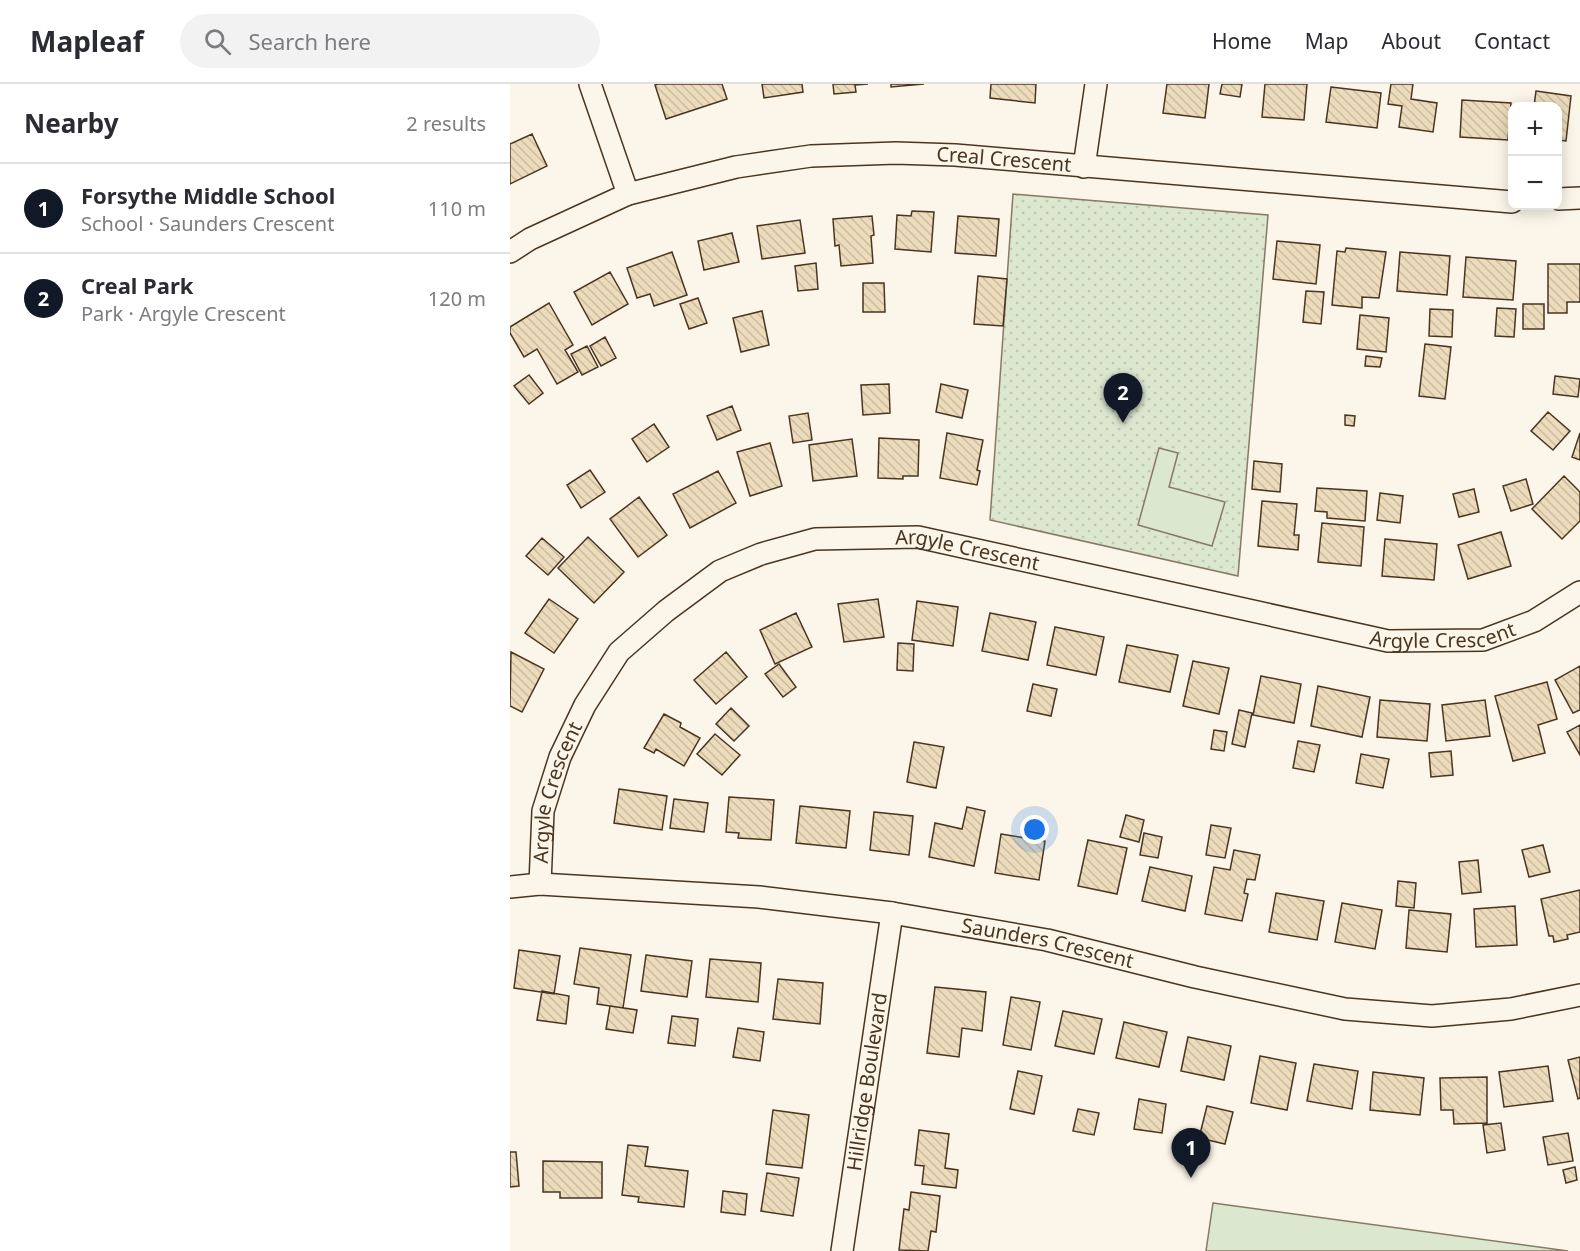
<!DOCTYPE html>
<meta charset="utf-8">
<style>
:root{--surface:#fff;--page:#f2f2f3;--text:#2b2b33;--muted:#7c7c81;--line:#e1e1e2;--accent:#111827}
body{margin:0;font-family:"Noto Sans",sans-serif;background:var(--page);color:var(--text)}
.controls{position:absolute;right:18px;top:18px;display:grid;overflow:hidden;border-radius:12px;box-shadow:0 3px 15px #0003}
.controls button{width:54px;height:54px;display:grid;place-items:center;padding:0;border:0;border-bottom:2px solid var(--line);background:var(--surface);color:var(--text);font:30px sans-serif}
.you{position:absolute;left:525px;top:746px;width:21px;height:21px;margin:-15px;border:4px solid #fff;border-radius:50%;background:#1a73e8;box-shadow:0 0 0 9px #1a73e833}
.badge{display:grid;place-items:center;width:39px;height:39px;border-radius:50%;background:var(--accent);color:#fff;font-size:20px;font-weight:700}
.pin{position:absolute;translate:-50% -50px;filter:drop-shadow(0 2px 3px #0008)}
.pin::after{content:'';position:absolute;top:32px;width:21px;height:18px;background:inherit;clip-path:polygon(0 0,100% 0,50% 100%)}
.list{margin:0;padding:0;list-style:none}
h2{display:flex;justify-content:space-between;align-items:center;height:78px;margin:0;padding:0 24px;font-size:26px}
h2 small{font-size:20px;font-weight:400;color:var(--muted)}
.list li{display:grid;grid-template-columns:39px 1fr auto;gap:18px;align-items:center;box-sizing:border-box;height:90px;padding:0 24px;border-top:2px solid var(--line)}
.list b{display:block;font-size:22px;white-space:nowrap}
.list p{margin:0;font-size:20px;white-space:nowrap;color:var(--muted)}
.list em{font-size:20px;font-style:normal;color:var(--muted)}
.icon{flex:none;width:33px;height:33px;fill:none;stroke:currentColor;stroke-width:2;stroke-linecap:round;stroke-linejoin:round}
.map{position:relative;flex:none;width:1070px;height:1167px;overflow:hidden}
header{display:flex;align-items:center;gap:36px;box-sizing:border-box;height:84px;padding:0 30px;background:var(--surface);border-bottom:2px solid var(--line)}
header strong{font-size:28px}
nav{display:flex;gap:33px;margin-inline-start:auto;font-size:21px}
.search{width:420px;height:54px;background:var(--page);display:flex;align-items:center;gap:15px;box-sizing:border-box;padding:0 21px;border-radius:33px;color:var(--muted);font-size:22px}
main{display:flex}
aside{flex:1;background:var(--surface)}
.map>svg:first-child{display:block}
</style>
<header>
<strong>Mapleaf</strong>
<div class="search"><svg class="icon" aria-label="search" viewBox="0 0 24 24"><circle cx="10" cy="10" r="6"/><path d="M15 15l6 6"/></svg>Search here</div>
<nav><a>Home</a><a>Map</a><a>About</a><a>Contact</a></nav>
</header>
<main>
<aside>
<h2>Nearby<small>2 results</small></h2>
<ul class="list">
<li><span class="badge">1</span><div><b>Forsythe Middle School</b><p>School · Saunders Crescent</p></div><em>110 m</em></li>
<li><span class="badge">2</span><div><b>Creal Park</b><p>Park · Argyle Crescent</p></div><em>120 m</em></li>
</ul>
</aside>
<div class="map">
<svg width="1070" height="1167" viewBox="0 0 1070 1167">
<defs>
<pattern id="green-dots" width="8" height="8" patternUnits="userSpaceOnUse" patternTransform="scale(1.5)"><rect width="8" height="8" fill="#dce7d0"/><path d="M2 2h.1M6 6h.1" fill="none" stroke="#bec7b2" stroke-width="1.8" stroke-linecap="round"/></pattern>
<pattern id="building-back-hatch" width="6" height="6" patternUnits="userSpaceOnUse" patternTransform="scale(1.5)"><rect width="6" height="6" fill="#ecdcbc"/><path d="M-1 5l2 2M0 0l6 6M5-1l2 2" fill="none" stroke="#ccbda1"/></pattern>
</defs>
<rect width="100%" height="100%" fill="#fbf6e9"/>
<path fill="url(#green-dots)" stroke="#887966" stroke-width="1.5" d="M503,110L758,131L728,492L480,436Z"/>
<path fill="#dce7d0" stroke="#887966" stroke-width="1.5" d="M649,364L668,369L659,403L715,418L702,462L628,441Z
M703,1119L1058,1167H696Z"/>
<path fill="url(#building-back-hatch)" stroke="#4a3520" stroke-width="1.5" d="M148,0H212L217,15L156,35L145,1Z
M252,0H292L293,8L254,14Z
M323,0H358L345,1L346,8L324,10Z
M381,0H414L381,3Z
M481,0H526L525,19L480,14Z
M657,0H699L695,34L653,29Z
M712,0H732L730,13L710,10Z
M755,0H797L794,36L752,33Z
M881,0H903L901,15L927,19L923,48L889,43L892,22L878,20Z
M821,3L871,9L867,44L816,38Z
M1026,7L1061,12L1056,57L1048,56V22H1024Z
M952,16L1001,19L998,56L950,53Z
M22,50L37,82L0,100V60Z
M402,127L424,128L421,168L385,165L387,131L401,132Z
M362,132L364,151L361,152L363,179L331,182L329,161L325,162L323,135Z
M448,132L489,135L486,172L445,169Z
M290,136L295,169L252,175L247,142Z
M222,149L229,178L194,186L188,157Z
M767,157L810,161L806,200L763,195Z
M836,164L876,168L869,214L852,213V224L822,221L827,167L835,168Z
M162,168L177,211L144,222L140,210L127,214L117,184Z
M890,168L940,172L937,211L887,207Z
M956,173L1006,177L1003,216L953,213Z
M306,179L308,205L288,207L285,182Z
M1038,180H1070V218H1057V229H1038Z
M100,188L118,220L82,241L64,208Z
M468,192L497,195L493,242L464,240Z
M353,199H374L375,228H353Z
M796,207L814,208L811,240L793,238Z
M188,214L197,239L179,245L170,220Z
M39,219L63,261L55,266L68,288L47,300L27,265L14,273L0,249V243Z
M1013,220H1034V245H1013Z
M987,224L1006,225L1004,253L985,252Z
M920,225L943,226L942,253L919,252Z
M252,227L259,261L231,268L223,234Z
M850,231L879,234L876,268L847,265Z
M95,253L106,274L91,282L80,262Z
M915,260L941,263L935,315L909,312Z
M77,262L88,283L72,291L61,270Z
M856,272L872,274L870,283L855,282Z
M19,291L33,309L19,320L4,302Z
M1045,292L1070,295L1068,313L1043,310Z
M379,300L380,329L353,331L351,301Z
M431,300L458,306L452,334L426,328Z
M222,322L231,346L207,356L197,332Z
M1038,328L1060,347L1043,366L1021,347Z
M298,329L302,356L283,359L279,332Z
M835,331L845,332L844,342L835,341Z
M144,340L159,363L137,378L122,355Z
M437,349L473,356L467,386L470,387L467,401L430,394Z
M1070,349V376L1062,373Z
M369,354L409,356L408,392H393V395L368,394Z
M342,355L347,392L303,397L299,361Z
M260,359L272,402L240,412L227,368Z
M744,377L772,380L770,408L742,405Z
M80,386L95,408L71,424L57,401Z
M208,387L226,419L180,444L163,410Z
M1054,392L1070,408V437L1052,455L1022,425Z
M1016,395L1023,420L1001,427L993,402Z
M807,404L857,407L855,437L817,434V428L805,427Z
M964,405L969,428L949,433L943,410Z
M870,409L893,412L890,439L867,436Z
M129,413L157,451L128,473L100,435Z
M752,417L787,420L784,451H789L788,466L748,462Z
M812,439L854,443L851,482L808,478Z
M991,448L1001,482L958,495L948,461Z
M78,453L114,488L84,519L48,484Z
M32,454L54,473L38,491L16,472Z
M875,455L927,460L924,496L872,492Z
M39,515L68,535L44,569L15,549Z
M368,515L374,553L334,558L328,520Z
M407,517L448,523L443,562L402,556Z
M286,529L302,563L265,580L250,546Z
M480,529L526,538L518,576L472,567Z
M545,543L594,553L586,591L537,581Z
M388,559L404,560L403,587L387,586Z
M617,561L668,571L660,608L609,598Z
M1,568L34,585L12,628L0,622Z
M216,568L237,593L206,620L184,596Z
M683,577L719,584L709,630L673,622Z
M269,580L286,603L273,613L255,590Z
M1070,582V626L1063,629L1045,596Z
M751,592L791,600L784,639L743,631Z
M1037,598L1047,635L1028,641L1035,669L1003,677L985,612Z
M523,600L547,605L541,632L517,627Z
M808,602L860,613L852,653L801,642Z
M870,616L920,620L917,657L867,653Z
M975,616L980,652L936,657L932,621Z
M221,624L239,642L224,657L206,640Z
M729,626L742,629L735,663L722,660Z
M154,630L171,639L170,643L190,654L174,682L146,665L144,669L134,664Z
M1070,641V671L1057,648Z
M704,646L717,648L714,667L701,665Z
M205,650L230,671L212,691L187,670Z
M788,657L810,661L804,688L783,684Z
M404,658L434,663L426,704L397,698Z
M941,667L943,691L921,693L919,669Z
M851,670L879,675L873,704L846,699Z
M109,705L157,712L152,746L104,739Z
M219,713L264,716L261,756L228,754L229,749L216,748Z
M164,715L198,719L194,748L160,744Z
M290,722L340,727L336,764L286,759Z
M457,723L475,727L464,782L419,773L425,739L452,745Z
M364,728L403,732L399,771L360,766Z
M616,731L634,736L629,758L610,753Z
M701,741L721,744L715,774L696,771Z
M634,749L652,753L648,774L630,771Z
M491,750L535,757L529,796L485,789Z
M578,756L617,764L607,810L568,802Z
M1033,761L1040,788L1019,793L1012,766Z
M724,766L750,771L745,796L737,795L734,809L738,810L732,837L695,830L704,783L720,786Z
M968,776L971,808L952,810L949,778Z
M640,783L682,792L675,827L632,817Z
M888,797L906,799L904,824L886,822Z
M1070,806V848L1057,851L1058,855L1044,858L1043,852H1039L1031,815Z
M766,809L814,817L807,856L759,848Z
M832,819L872,826L865,865L825,858Z
M1005,822L1007,861L966,863L964,825Z
M899,826L941,830L937,868L896,864Z
M70,864L121,871L113,924L87,920L89,904L64,900Z
M9,866L50,872L44,910L4,904Z
M136,871L182,877L177,913L131,907Z
M200,875L251,879L248,918L196,913Z
M268,895L313,899L310,940L263,935Z
M425,903L476,908L472,947L452,944L449,973L417,969Z
M32,907L59,912L56,940L27,936Z
M501,913L530,918L521,966L493,961Z
M100,922L127,926L123,949L96,945Z
M553,927L592,935L584,970L545,962Z
M162,932L188,935L185,962L158,959Z
M614,938L657,948L649,983L606,974Z
M228,944L254,948L250,977L223,973Z
M678,953L721,962L714,996L671,987Z
M750,972L786,979L777,1026L741,1019Z
M1070,973V1014L1068,1015L1058,976Z
M804,980L848,987L842,1025L797,1017Z
M1038,982L1043,1017L994,1023L989,988Z
M508,987L532,992L524,1030L500,1025Z
M863,988L914,994L910,1031L860,1026Z
M977,993V1039L944,1040L943,1026H931L930,994Z
M629,1015L656,1020L652,1049L624,1045Z
M697,1022L723,1028L715,1060L689,1054Z
M568,1025L589,1029L584,1051L563,1047Z
M263,1026L299,1031L292,1084L256,1080Z
M991,1039L995,1066L977,1069L973,1041Z
M409,1046L439,1050L435,1084L448,1086L446,1104L412,1100L414,1082L405,1081Z
M1058,1049L1063,1077L1038,1081L1033,1053Z
M118,1061L138,1063L135,1082L178,1087L174,1123L128,1118L129,1113L112,1111Z
M0,1068H6L9,1102L0,1103Z
M33,1077L92,1078V1114H50V1108H33Z
M1065,1083L1067,1096L1056,1099L1053,1086Z
M257,1089L289,1094L283,1132L251,1127Z
M213,1107L237,1110L235,1131L211,1128Z
M401,1108L430,1112L426,1148L421,1147L418,1167L389,1166L394,1125L399,1126Z"/>
<g fill="none" stroke-linecap="round" stroke-linejoin="round">
<defs>
<g id="street">
<path d="M80,0L118,110"/>
<path d="M574,83L586,0"/>
<path d="M1048,115L1070,114"/>
<path id="s1" d="M0,168L20,155L118,110L226,83L301,72L386,69L445,71L1002,118"/>
<path id="s2" d="M30,800L33,727L50,673L75,621L109,568L156,527L210,487L251,470L305,455L408,453L878,557L973,556L1024,537L1070,508"/>
<path id="s3" d="M0,803L30,800L249,813L382,829L537,856L685,893L835,925L922,932L1001,925L1070,911"/>
<path id="s4" d="M332,1167L382,829"/>
</g>
</defs>
<use href="#street" stroke="#4a3520" stroke-width="24"/>
<use href="#street" stroke="#fbf6e9" stroke-width="21"/>
</g>
<g text-anchor="middle" stroke-width="4.5" stroke-linejoin="round" paint-order="stroke">
<g font-size="20" fill="#4a3520" stroke="#fbf6e9">
<text dy="7" stroke="none"><textPath href="#s1" startOffset="512">Creal Crescent</textPath></text>
<text dy="7" stroke="none"><textPath href="#s2" startOffset="634">Argyle Crescent</textPath></text>
<text dy="7" stroke="none"><textPath href="#s2" startOffset="1120">Argyle Crescent</textPath></text>
<text dy="7" stroke="none"><textPath href="#s2" startOffset="94">Argyle Crescent</textPath></text>
<text dy="7" stroke="none"><textPath href="#s3" startOffset="542">Saunders Crescent</textPath></text>
<text dy="7" stroke="none"><textPath href="#s4" startOffset="171">Hillridge Boulevard</textPath></text>
</g>
</g>
</svg>
<div class="controls">
<button>+</button>
<button>−</button>
</div>
<div class="you"></div>
<div class="pin badge" style="left:681px;top:1094px">1</div>
<div class="pin badge" style="left:613px;top:339px">2</div>
</div>
</main>
